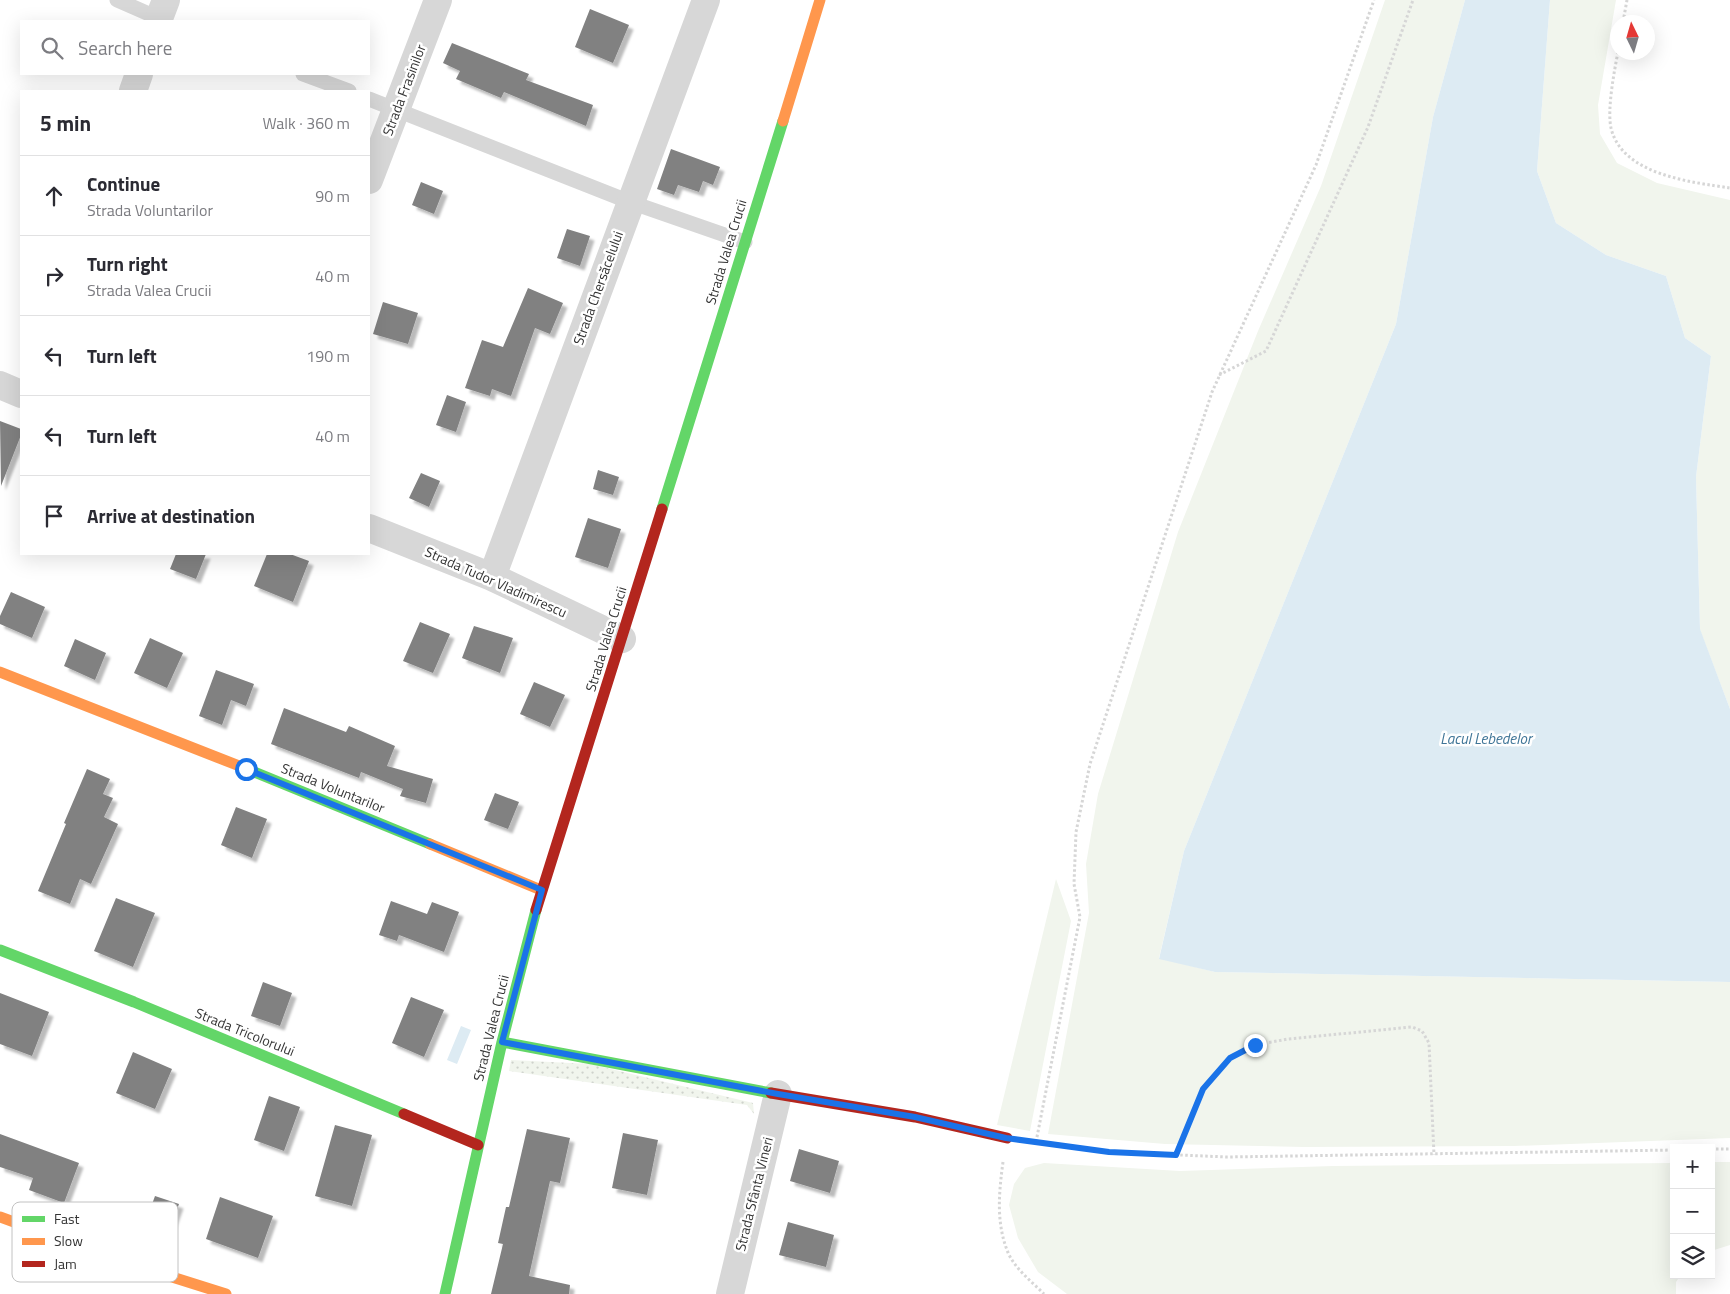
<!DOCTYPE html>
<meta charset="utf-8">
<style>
:root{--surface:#fff;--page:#f7f7f7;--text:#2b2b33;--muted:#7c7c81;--line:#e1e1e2}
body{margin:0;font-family:"Titillium Web",sans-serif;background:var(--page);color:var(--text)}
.controls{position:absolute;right:15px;bottom:15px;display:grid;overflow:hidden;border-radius:0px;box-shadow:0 5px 20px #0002}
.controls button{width:45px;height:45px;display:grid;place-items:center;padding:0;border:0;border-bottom:1px solid var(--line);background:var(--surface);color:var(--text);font:25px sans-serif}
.compass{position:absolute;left:1610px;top:15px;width:45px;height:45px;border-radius:50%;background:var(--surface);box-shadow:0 5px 20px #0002;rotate:355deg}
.stop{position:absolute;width:15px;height:15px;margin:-11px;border:4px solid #1a73e8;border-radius:50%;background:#fff}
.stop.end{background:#1a73e8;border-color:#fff;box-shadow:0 1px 5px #0008}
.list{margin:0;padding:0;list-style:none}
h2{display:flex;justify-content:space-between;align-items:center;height:65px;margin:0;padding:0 20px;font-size:21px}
h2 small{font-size:16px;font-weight:400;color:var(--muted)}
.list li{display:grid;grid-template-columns:32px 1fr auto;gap:15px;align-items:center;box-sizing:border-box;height:80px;padding:0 20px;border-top:1px solid var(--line)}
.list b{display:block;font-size:19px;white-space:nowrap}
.list p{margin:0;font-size:16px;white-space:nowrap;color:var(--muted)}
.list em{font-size:16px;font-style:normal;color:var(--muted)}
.icon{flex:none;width:28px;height:28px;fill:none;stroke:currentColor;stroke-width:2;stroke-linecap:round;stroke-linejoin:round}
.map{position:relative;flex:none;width:1730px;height:1294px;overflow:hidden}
.search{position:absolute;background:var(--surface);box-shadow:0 5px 20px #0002;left:20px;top:20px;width:350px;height:55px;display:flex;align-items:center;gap:12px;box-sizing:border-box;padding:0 18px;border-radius:0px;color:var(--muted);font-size:19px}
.panel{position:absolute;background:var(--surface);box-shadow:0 5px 20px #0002;left:20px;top:90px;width:350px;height:465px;border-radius:0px}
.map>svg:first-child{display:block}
</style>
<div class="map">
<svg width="1730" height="1294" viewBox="0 0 1730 1294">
<defs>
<pattern id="garden-dots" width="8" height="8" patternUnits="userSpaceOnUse" patternTransform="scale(1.25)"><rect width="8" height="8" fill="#f1f5ed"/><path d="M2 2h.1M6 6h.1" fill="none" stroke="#cfd2cc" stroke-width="1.8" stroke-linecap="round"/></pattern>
<filter id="shadow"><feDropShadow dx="4.5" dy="4.5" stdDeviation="1" flood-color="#0004"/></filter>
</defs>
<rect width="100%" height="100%" fill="#fff"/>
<path fill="#f1f5ed" d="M1385,0H1465L1433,117L1396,324L1184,851L1159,958L1215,972L1730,982V1138L1514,1146L1304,1147L1165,1144L1048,1134L1089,913L1086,864L1098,794L1178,532L1258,331L1321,186Z
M1550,0H1616L1598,105L1600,134L1617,163L1657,183L1730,200V709L1700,630L1696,477L1711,356L1685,338L1666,276L1606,255L1556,223L1537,171Z
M1056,879L1071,921L1030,1131L997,1125Z
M1711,1162H1730V1245L1711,1251Z
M1044,1163L1180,1171L1333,1166L1674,1163V1275H1681L1676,1282V1294H1067L1038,1272L1018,1238L1009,1205L1014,1184L1025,1168Z"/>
<path fill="url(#garden-dots)" d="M511,1060L590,1064L753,1103L754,1114L747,1105L509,1071Z"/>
<path fill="#ddebf3" d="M1465,0H1550L1537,171L1556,223L1606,255L1666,276L1685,338L1711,356L1696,477L1700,629L1730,709V982L1215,972L1159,959L1184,851L1396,324L1433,117Z
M461,1026L471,1030L457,1064L447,1060Z"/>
<path fill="#818181" filter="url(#shadow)" d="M590,9L629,25L613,63L575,47Z
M452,43L529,74L526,80L593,105L586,126L504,92L501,98L456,79L460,71L443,63Z
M671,149L720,167L713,185L703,181L699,192L678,185L674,195L657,189Z
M421,182L443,191L434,214L412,205Z
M567,229L590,236L580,266L557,258Z
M528,288L563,303L550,334L535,328L511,396L492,389L490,396L465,388L482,340L503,347Z
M383,302L418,313L408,344L373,334Z
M447,395L466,402L456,432L436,425Z
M0,421L21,429V435L1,486Z
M598,470L619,477L613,495L593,489Z
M421,473L440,481L429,507L409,498Z
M588,518L621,529L608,568L575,557Z
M176,554H206L196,579L170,569Z
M267,554H290L309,561L293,602L254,586Z
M11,592L45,607L32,638L0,624V616Z
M420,622L450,634L433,673L403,661Z
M474,626L513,638L500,673L462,658Z
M150,638L183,653L167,688L134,673Z
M75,639L106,653L95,680L64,666Z
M216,670L254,684L246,706L231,700L222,725L199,716Z
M534,682L565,695L550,727L520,714Z
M284,708L346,732L349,726L395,746L387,766L433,779L426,803L400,796L403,789L361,772L359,778L271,744Z
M87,769L110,779L103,794L113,798L104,817L118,824L91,884L80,879L70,904L38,891L66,824L64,823Z
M495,793L519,802L508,829L484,820Z
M236,807L267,819L252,858L221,845Z
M116,898L155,913L133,967L94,951Z
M391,901L427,914L432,902L459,912L444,952L399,935L397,941L379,935Z
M263,982L292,993L280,1026L251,1016Z
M0,993L49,1012L32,1056L0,1044Z
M411,997L444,1010L424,1057L392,1043Z
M133,1052L172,1069L155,1109L116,1093Z
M269,1096L300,1107L284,1151L254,1140Z
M335,1125L372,1135L352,1206L315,1196Z
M527,1129L570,1138L560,1183L550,1181L529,1276L570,1285L569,1294H491L503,1244L498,1243L506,1207H509Z
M623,1133L658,1140L647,1195L612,1188Z
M0,1134L79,1163L64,1203L29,1190L33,1178L0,1167Z
M799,1149L839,1161L830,1193L790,1181Z
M155,1196L179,1204L168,1235L144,1226Z
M220,1197L273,1216L258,1258L206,1239Z
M788,1222L834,1235L826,1267L779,1255Z"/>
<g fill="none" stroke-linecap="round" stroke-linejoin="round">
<path stroke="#d6d6d6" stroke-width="3" stroke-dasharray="2.5 2.5" stroke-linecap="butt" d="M1623,22L1627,0
M1618,52C1614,72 1607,110 1611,128C1622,175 1691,182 1730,188
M1219,375L1266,351L1368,127L1413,0
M1036,1142L1080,917L1074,884L1076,832L1090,764L1212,392L1316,165L1374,0
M1036,1142L1109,1152L1227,1157L1674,1150
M1711,1149H1730
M1176,1155L1203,1089L1230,1058L1255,1045L1288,1039L1412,1027L1422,1031L1429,1043L1434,1155
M1003,1162C999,1192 996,1221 1007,1250C1013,1267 1031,1281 1044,1294"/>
<path stroke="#d7d7d7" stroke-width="15" d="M117,0L165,21
M303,74L349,91
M369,99L630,202L745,242"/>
<path stroke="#d7d7d7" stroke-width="28" d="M158,21L166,0
M133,91L139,74
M369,180L438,0
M0,385L21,394
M369,528L492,577L622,639
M492,577L706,0
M730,1294L778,1094"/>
<path stroke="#63d668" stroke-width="11" d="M662,509L783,121
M242,767L430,844
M0,950L134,1002L404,1114
M502,1042L771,1093
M445,1294L502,1042L536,910"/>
<path stroke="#ff974d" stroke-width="11" d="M783,121L820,0
M0,672L242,767
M430,844L541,890
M0,1217L115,1259L226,1294"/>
<path stroke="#b3261e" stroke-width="11" d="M536,910L662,509
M771,1093L915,1117L1007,1138
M404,1114L478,1145"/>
</g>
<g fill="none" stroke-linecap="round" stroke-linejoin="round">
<path stroke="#1a73e8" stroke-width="6" d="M246,769L542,890L502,1042L778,1094L915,1117L1006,1138L1109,1152L1176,1155L1203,1089L1230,1058L1255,1045"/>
</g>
<g text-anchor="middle" stroke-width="5" stroke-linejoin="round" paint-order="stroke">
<g font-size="14" fill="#333" stroke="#fff">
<text transform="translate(404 90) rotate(-69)" y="5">Strada Frasinilor</text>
<text transform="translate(726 252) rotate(-73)" y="5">Strada Valea Crucii</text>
<text transform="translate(598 288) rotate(-70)" y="5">Strada Chersăcelului</text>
<text transform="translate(496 582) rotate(24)" y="5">Strada Tudor Vladimirescu</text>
<text transform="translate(606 639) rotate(-73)" y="5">Strada Valea Crucii</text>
<text transform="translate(333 788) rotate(22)" y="5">Strada Voluntarilor</text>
<text transform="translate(491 1028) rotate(-76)" y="5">Strada Valea Crucii</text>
<text transform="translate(245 1032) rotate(22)" y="5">Strada Tricolorului</text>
<text transform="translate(754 1194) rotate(-76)" y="5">Strada Sfânta Vineri</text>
</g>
<g font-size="15" font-style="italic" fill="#3f7597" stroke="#fff">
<text x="1486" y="744">Lacul Lebedelor</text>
</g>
</g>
<rect x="12" y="1202" width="166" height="80" rx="8" fill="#fff" stroke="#c2c2c2" stroke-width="1"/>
<rect x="22" y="1216" width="23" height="6" fill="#63d668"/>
<rect x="22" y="1238" width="23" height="7" fill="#ff974d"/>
<rect x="22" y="1261" width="23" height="6" fill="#b3261e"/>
<g font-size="14" fill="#333">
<text x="54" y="1224">Fast</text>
<text x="54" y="1246">Slow</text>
<text x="54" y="1269">Jam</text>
</g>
</svg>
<div class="controls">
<button>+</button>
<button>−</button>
<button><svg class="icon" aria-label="layers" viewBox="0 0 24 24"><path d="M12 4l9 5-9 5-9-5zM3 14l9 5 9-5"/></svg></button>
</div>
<svg class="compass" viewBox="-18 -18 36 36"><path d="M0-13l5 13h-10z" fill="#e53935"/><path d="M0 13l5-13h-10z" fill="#7c7c81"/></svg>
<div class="stop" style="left:246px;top:769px"></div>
<div class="stop end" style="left:1255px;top:1045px"></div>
<div class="search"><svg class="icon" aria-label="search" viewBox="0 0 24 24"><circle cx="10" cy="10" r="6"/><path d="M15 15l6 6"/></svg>Search here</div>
<section class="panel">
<h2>5 min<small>Walk · 360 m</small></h2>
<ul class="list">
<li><svg class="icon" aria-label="ahead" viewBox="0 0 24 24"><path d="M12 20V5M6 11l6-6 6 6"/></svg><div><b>Continue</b><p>Strada Voluntarilor</p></div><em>90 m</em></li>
<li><svg class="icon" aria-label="right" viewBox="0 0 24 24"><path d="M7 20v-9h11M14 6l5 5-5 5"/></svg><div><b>Turn right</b><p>Strada Valea Crucii</p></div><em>40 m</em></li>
<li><svg class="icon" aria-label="left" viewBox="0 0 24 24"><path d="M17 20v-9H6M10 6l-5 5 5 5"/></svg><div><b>Turn left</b></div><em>190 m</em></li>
<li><svg class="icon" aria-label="left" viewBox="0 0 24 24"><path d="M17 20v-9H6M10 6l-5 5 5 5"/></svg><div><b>Turn left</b></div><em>40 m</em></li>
<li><svg class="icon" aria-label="arrive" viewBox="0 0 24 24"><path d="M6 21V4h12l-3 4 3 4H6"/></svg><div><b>Arrive at destination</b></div></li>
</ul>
</section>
</div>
